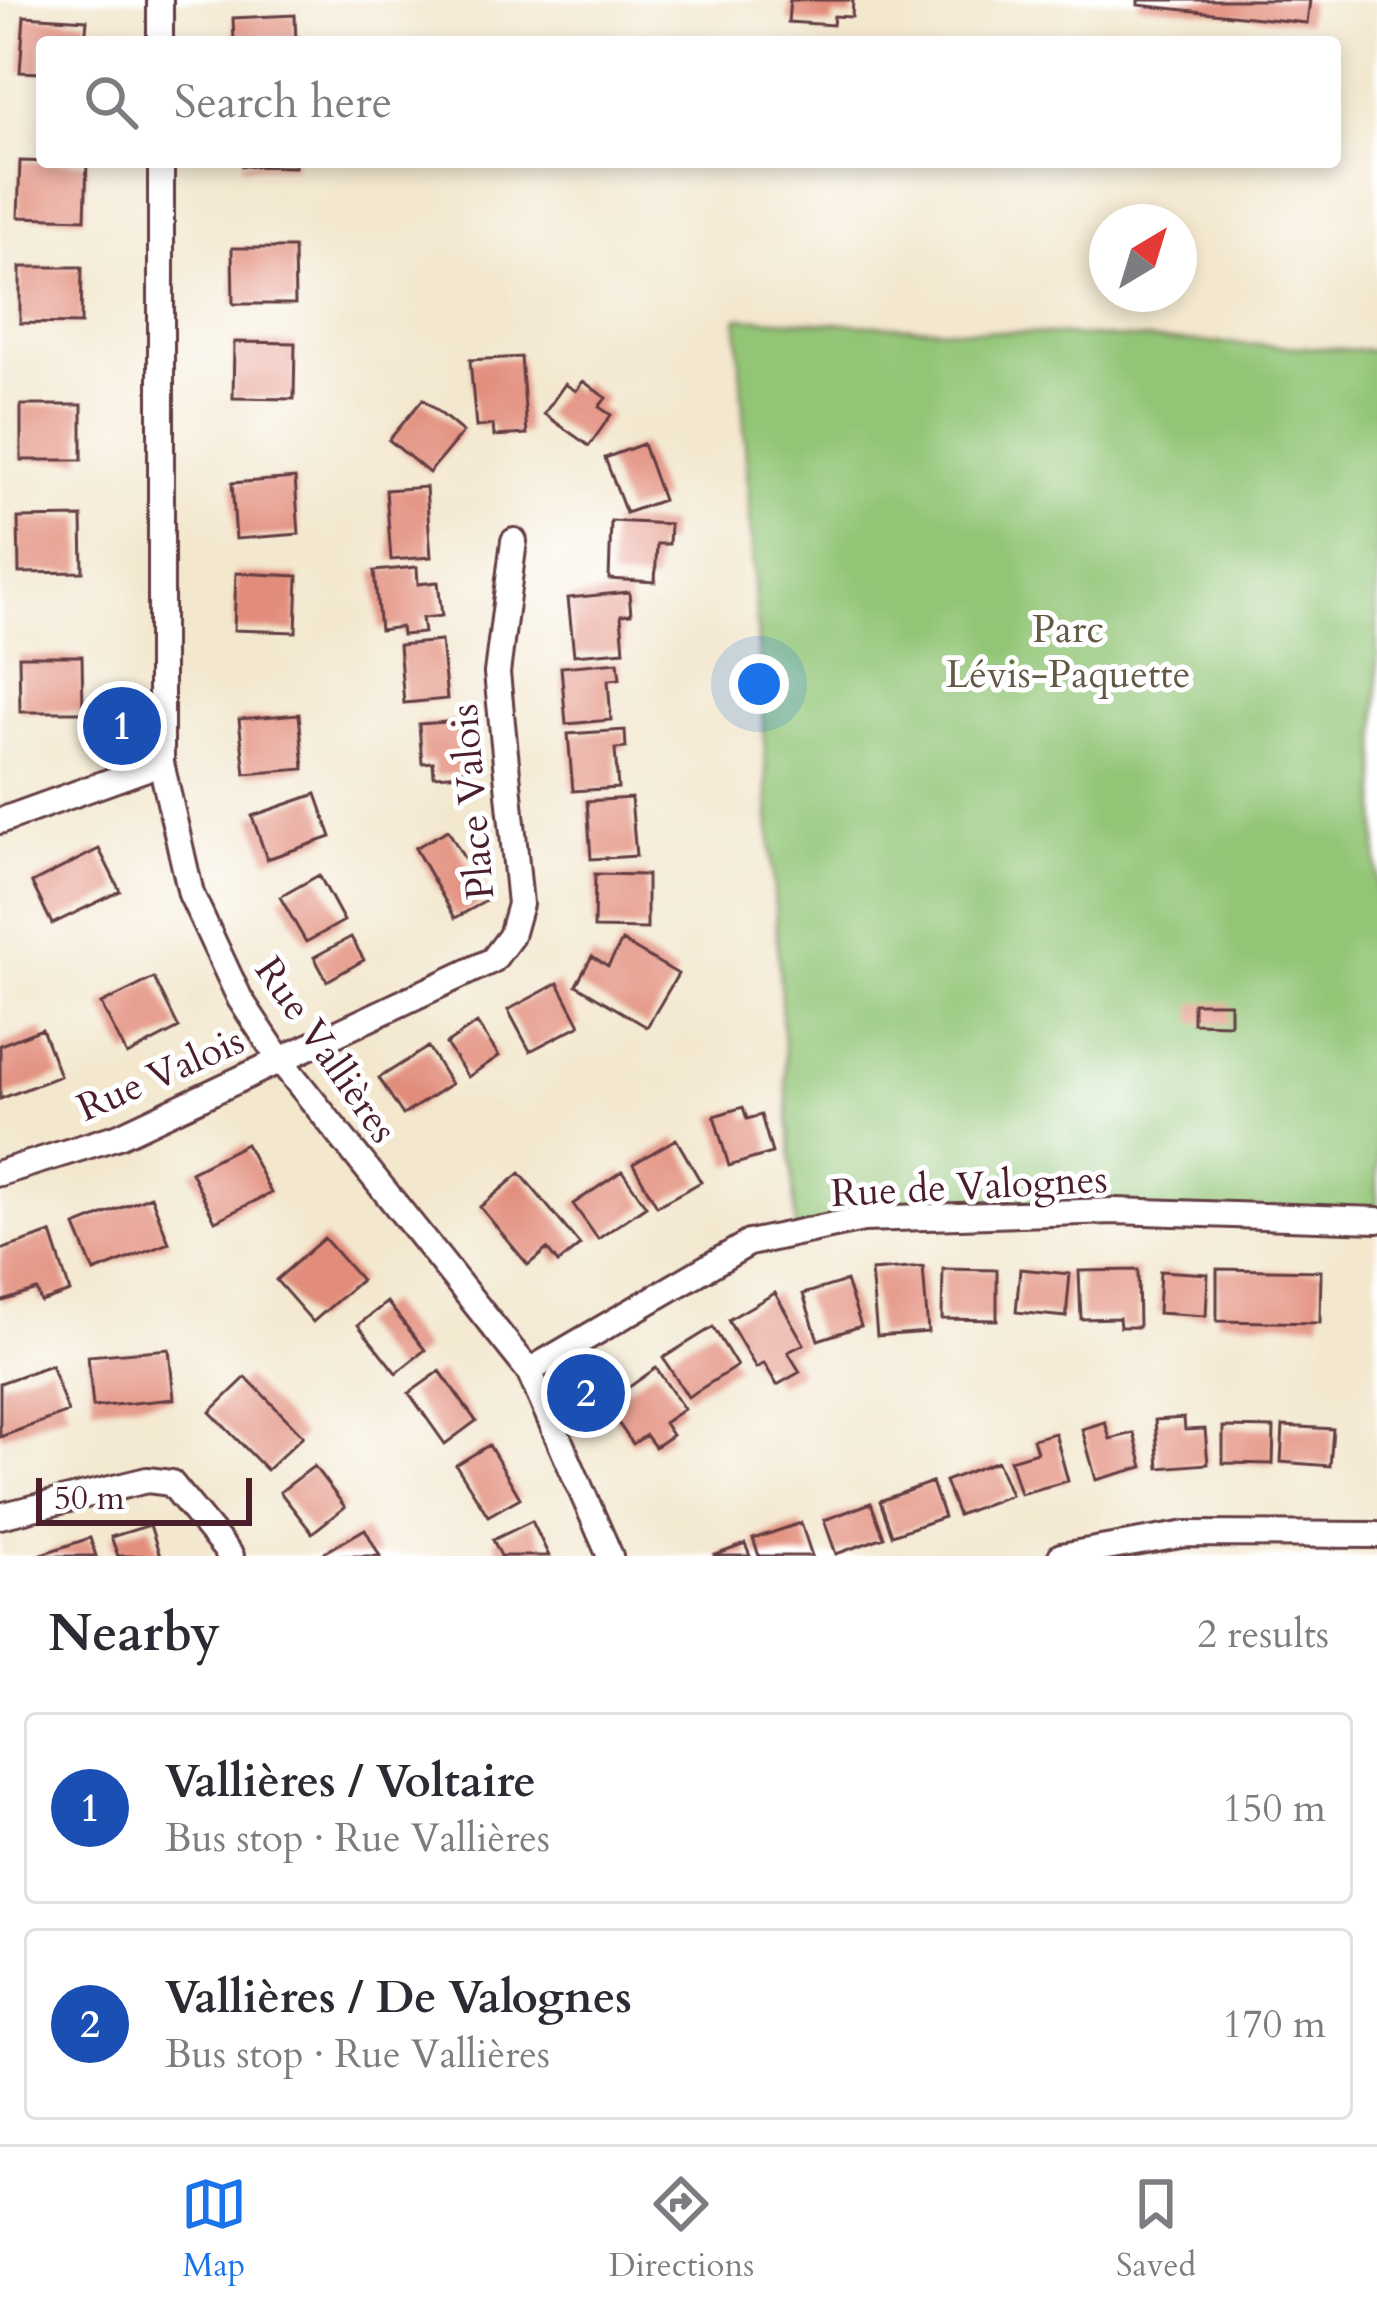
<!DOCTYPE html>
<meta charset="utf-8">
<style>
:root{--surface:#fff;--page:#f7f7f7;--text:#2b2b33;--muted:#7c7c81;--line:#e1e1e2;--accent:#1a73e8}
body{margin:0;font-family:Cardo,serif;background:var(--page);color:var(--text)}
.compass{position:absolute;left:1089px;top:204px;width:108px;height:108px;border-radius:50%;background:var(--surface);box-shadow:0 6px 18px #0003;rotate:38deg}
.scale{position:absolute;left:36px;bottom:30px;width:216px;box-sizing:border-box;padding-left:12px;border:6px solid #4a1f2b;border-top:0;font-size:33px;line-height:42px;white-space:nowrap;color:#4a1f2b;-webkit-text-stroke:9px #fff;paint-order:stroke}
.you{position:absolute;left:759px;top:684px;width:42px;height:42px;margin:-30px;border:9px solid #fff;border-radius:50%;background:#1a73e8;box-shadow:0 0 0 18px #1a73e833}
.badge{display:grid;place-items:center;width:78px;height:78px;border-radius:50%;background:var(--accent);color:#fff;font-size:39px;font-weight:700}
.pin{position:absolute;translate:-50% -50%;border:6px solid #fff;box-shadow:0 3px 12px #0006}
.list{margin:0;padding:0;list-style:none}
h2{display:flex;justify-content:space-between;align-items:center;height:156px;margin:0;padding:0 48px;font-size:51px}
h2 small{font-size:39px;font-weight:400;color:var(--muted)}
.list li{display:grid;grid-template-columns:78px 1fr auto;gap:36px;align-items:center;box-sizing:border-box;height:192px;margin:0 24px 24px;padding:0 24px;border:3px solid var(--line);border-radius:12px}
.list b{display:block;font-size:45px;white-space:nowrap}
.list p{margin:0;font-size:39px;white-space:nowrap;color:var(--muted)}
.list em{font-size:39px;font-style:normal;color:var(--muted)}
.icon{flex:none;width:66px;height:66px;fill:none;stroke:currentColor;stroke-width:2;stroke-linecap:round;stroke-linejoin:round}
.map{position:relative;flex:none;width:1377px;height:1556px;overflow:hidden}
.search{position:absolute;background:var(--surface);box-shadow:0 6px 18px #0003;left:36px;right:36px;top:36px;height:132px;display:flex;align-items:center;gap:30px;box-sizing:border-box;padding:0 42px;border-radius:12px;color:var(--muted);font-size:45px}
.sheet{height:588px;background:var(--surface)}
nav{display:flex;justify-content:space-around;align-items:center;box-sizing:border-box;height:168px;border-top:3px solid var(--line);background:var(--surface);font-size:33px;color:var(--muted)}
nav a{display:grid;justify-items:center;gap:6px}
nav .on{color:var(--accent)}
.map>svg:first-child{display:block}
</style>
<div class="map">
<svg width="1377" height="1556" viewBox="0 0 1377 1556">
<rect width="100%" height="100%" fill="#fff"/>
<filter id="ink" filterUnits="userSpaceOnUse"><feTurbulence type="fractalNoise" baseFrequency=".00833" numOctaves="2"/><feDisplacementMap in="SourceGraphic" scale="24" xChannelSelector="R" yChannelSelector="G"/><feConvolveMatrix kernelMatrix="1 2 1 2 8 2 1 2 1" color-interpolation-filters="sRGB"/></filter>
<filter id="wash" filterUnits="userSpaceOnUse"><feTurbulence type="fractalNoise" baseFrequency=".004" numOctaves="4" result="noise"/><feDisplacementMap in="SourceGraphic" scale="48" xChannelSelector="R" yChannelSelector="G"/><feGaussianBlur stdDeviation="2.7" result="paint"/><feColorMatrix in="noise" values="0 0 0 0 0 0 0 0 0 0 0 0 0 0 0 0 0 1.4 0 .05"/><feComposite in="paint" operator="in"/></filter>
<g filter="url(#wash)">
<rect width="100%" height="100%" fill="#f3e7ce"/>
<path fill="#92c576" stroke="#6e7250" stroke-width="3" d="M737,318L1377,351V1222L863,1219L796,1233Z"/>
<g id="blocks">
<path fill="#e28d7b" d="M790,0H853L852,17L834,16L833,25L788,22Z
M1138,0H1310L1307,23L1138,5Z
M295,15L296,42H234L233,18Z
M24,16L87,20L85,42H42V73L20,72Z
M20,161L87,163L85,219L18,217Z
M242,162H295V167L242,166Z
M232,248H294L295,304H233Z
M20,267H82L81,324L20,323Z
M234,342L295,343L294,399L233,398Z
M521,357L527,434L494,436L493,425L476,427L470,360Z
M583,381L606,398L599,407L611,415L589,446L544,414L565,384L576,391Z
M423,399L463,432L429,473L389,440Z
M21,405H82V460H21Z
M643,444L663,500L626,513L605,458Z
M295,478L299,534L236,539L232,483Z
M426,487L431,557L391,560L386,490Z
M82,517L83,572L19,573L18,518Z
M611,521L670,524L669,544H657L655,582L609,579Z
M417,567L418,584L438,582L442,616L422,618L424,633L402,635L401,627L380,630L374,571Z
M236,573L298,576L296,632L234,630Z
M629,592L631,614L621,615L624,651L574,655L568,598Z
M441,641L447,699L404,703L399,645Z
M19,656H82L83,712H20Z
M618,662L620,679L608,680L611,720L566,724L561,667Z
M299,714L304,769L245,774L239,719Z
M460,721L464,774L434,776L433,762L422,763L419,724Z
M625,730L626,748L615,749L618,788L573,791L568,734Z
M316,794L331,837L267,859L252,816Z
M631,798L636,856L591,859L587,801Z
M448,830L488,900L455,918L415,848Z
M99,849L120,891L52,924L32,883Z
M595,874L647,875V929L594,928Z
M319,875L344,921L306,942L280,897Z
M351,937L364,960L327,981L314,957Z
M622,941L678,974L647,1027L576,985L592,956L608,966Z
M154,978L179,1028L127,1055L101,1004Z
M558,983L580,1025L530,1051L508,1010Z
M1193,1003H1230V1024L1193,1023Z
M477,1023L499,1056L468,1077L446,1044Z
M42,1029L60,1076L0,1099V1045Z
M428,1047L451,1084L403,1115L379,1078Z
M743,1107L747,1119L761,1115L772,1153L729,1166L714,1116Z
M676,1139L701,1182L657,1206L633,1164Z
M246,1144L271,1193L215,1221L191,1172Z
M622,1171L646,1206L598,1239L573,1204Z
M520,1173L580,1245L558,1263L547,1249L528,1265L480,1207Z
M151,1196L169,1243L94,1272L75,1226Z
M51,1233L70,1292L41,1302L37,1290L0,1302V1250Z
M324,1238L361,1280L313,1322L276,1280Z
M923,1267L928,1332L877,1336L871,1271Z
M943,1269L997,1270V1320L942,1319Z
M1020,1269L1070,1274L1066,1317L1016,1312Z
M1217,1269L1321,1271L1320,1323L1217,1321Z
M1138,1270L1139,1327H1120L1119,1318L1081,1319L1079,1271Z
M1160,1271L1208,1274L1206,1316L1158,1313Z
M846,1281L861,1326L818,1340L803,1294Z
M775,1293L804,1344L788,1352L800,1372L777,1385L764,1363L756,1368L728,1320Z
M387,1302L425,1350L396,1373L358,1325Z
M713,1327L737,1366L688,1397L663,1358Z
M169,1349L174,1399L93,1407L88,1356Z
M51,1365L68,1412L0,1437V1383Z
M656,1368L684,1409L664,1423L672,1435L655,1447L646,1435L633,1444L605,1404Z
M440,1371L476,1421L445,1444L409,1393Z
M246,1377L303,1436L267,1470L210,1412Z
M1184,1418L1185,1430L1205,1429L1208,1464L1159,1468L1155,1420Z
M1105,1422L1110,1439L1134,1433L1143,1467L1096,1480L1082,1429Z
M1283,1426L1333,1429L1330,1466L1281,1462Z
M1223,1427L1274,1428L1273,1464L1223,1463Z
M1055,1433L1068,1481L1020,1494L1010,1460L1037,1452L1033,1439Z
M489,1445L520,1498L488,1516L456,1465Z
M997,1461L1011,1495L958,1515L945,1481Z
M314,1466L345,1507L312,1533L280,1492Z
M932,1482L944,1517L892,1535L880,1501Z
M871,1503L884,1537L836,1554L824,1520Z
M532,1521L549,1556H501L493,1540Z
M801,1523L812,1556H759L753,1539Z
M150,1525L160,1556H118L111,1537Z
M365,1529L380,1556H319Z
M90,1538L96,1556H38V1555Z
M745,1544L750,1556H713Z"/>
</g>
</g>
<g filter="url(#ink)">
<use href="#blocks" fill-opacity="0" stroke="#633d43" stroke-width="3"/>
<g fill="none" stroke-linecap="round" stroke-linejoin="round">
<defs>
<path id="street" d="M160,0V42
M161,162V763L191,894L240,999L280,1060L529,1371L610,1556
M0,821L161,763
M0,1173L119,1136L493,960L511,936L520,904L497,673L514,541
M529,1371L749,1243L863,1219L1115,1211L1377,1220
M0,1516L147,1480L171,1483L231,1556
M1061,1556L1186,1534L1377,1535"/>
</defs>
<use href="#street" stroke="#633d43" stroke-width="30"/>
<use href="#street" stroke="#fff" stroke-width="24"/>
</g>
</g>
<g text-anchor="middle" stroke-width="10" stroke-linejoin="round" paint-order="stroke">
<g font-size="39" fill="#635945" stroke="#fff">
<text x="1068" y="642">Parc<tspan x="1068" dy="45">Lévis-Paquette</tspan></text>
</g>
<g font-size="39" fill="#4a1f2b" stroke="#fff">
<text transform="translate(471 802) rotate(-95)" y="14">Place Valois</text>
<text transform="translate(327 1049) rotate(55)" y="14">Rue Vallières</text>
<text transform="translate(160 1073) rotate(-24)" y="14">Rue Valois</text>
<text transform="translate(969 1185) rotate(-3)" y="14">Rue de Valognes</text>
</g>
</g>
</svg>
<svg class="compass" viewBox="-18 -18 36 36"><path d="M0-13l5 13h-10z" fill="#e53935"/><path d="M0 13l5-13h-10z" fill="#7c7c81"/></svg>
<div class="scale">50 m</div>
<div class="you"></div>
<div class="pin badge" style="left:122px;top:726px;background:#1a4fb4">1</div>
<div class="pin badge" style="left:586px;top:1393px;background:#1a4fb4">2</div>
<div class="search"><svg class="icon" aria-label="search" viewBox="0 0 24 24"><circle cx="10" cy="10" r="6"/><path d="M15 15l6 6"/></svg>Search here</div>
</div>
<section class="sheet">
<h2>Nearby<small>2 results</small></h2>
<ul class="list">
<li><span class="badge" style="background:#1a4fb4">1</span><div><b>Vallières / Voltaire</b><p>Bus stop · Rue Vallières</p></div><em>150 m</em></li>
<li><span class="badge" style="background:#1a4fb4">2</span><div><b>Vallières / De Valognes</b><p>Bus stop · Rue Vallières</p></div><em>170 m</em></li>
</ul>
</section>
<nav>
<a class="on"><svg class="icon" aria-label="map" viewBox="0 0 24 24"><path d="M3 6l6-2 6 2 6-2v14l-6 2-6-2-6 2zM9 4v14M15 6v14"/></svg>Map</a>
<a><svg class="icon" aria-label="directions" viewBox="0 0 24 24"><path d="M12 3l9 9-9 9-9-9zM9 14v-3h6M13 9l2 2-2 2"/></svg>Directions</a>
<a><svg class="icon" aria-label="saved" viewBox="0 0 24 24"><path d="M7 4h10v16l-5-4-5 4z"/></svg>Saved</a>
</nav>
